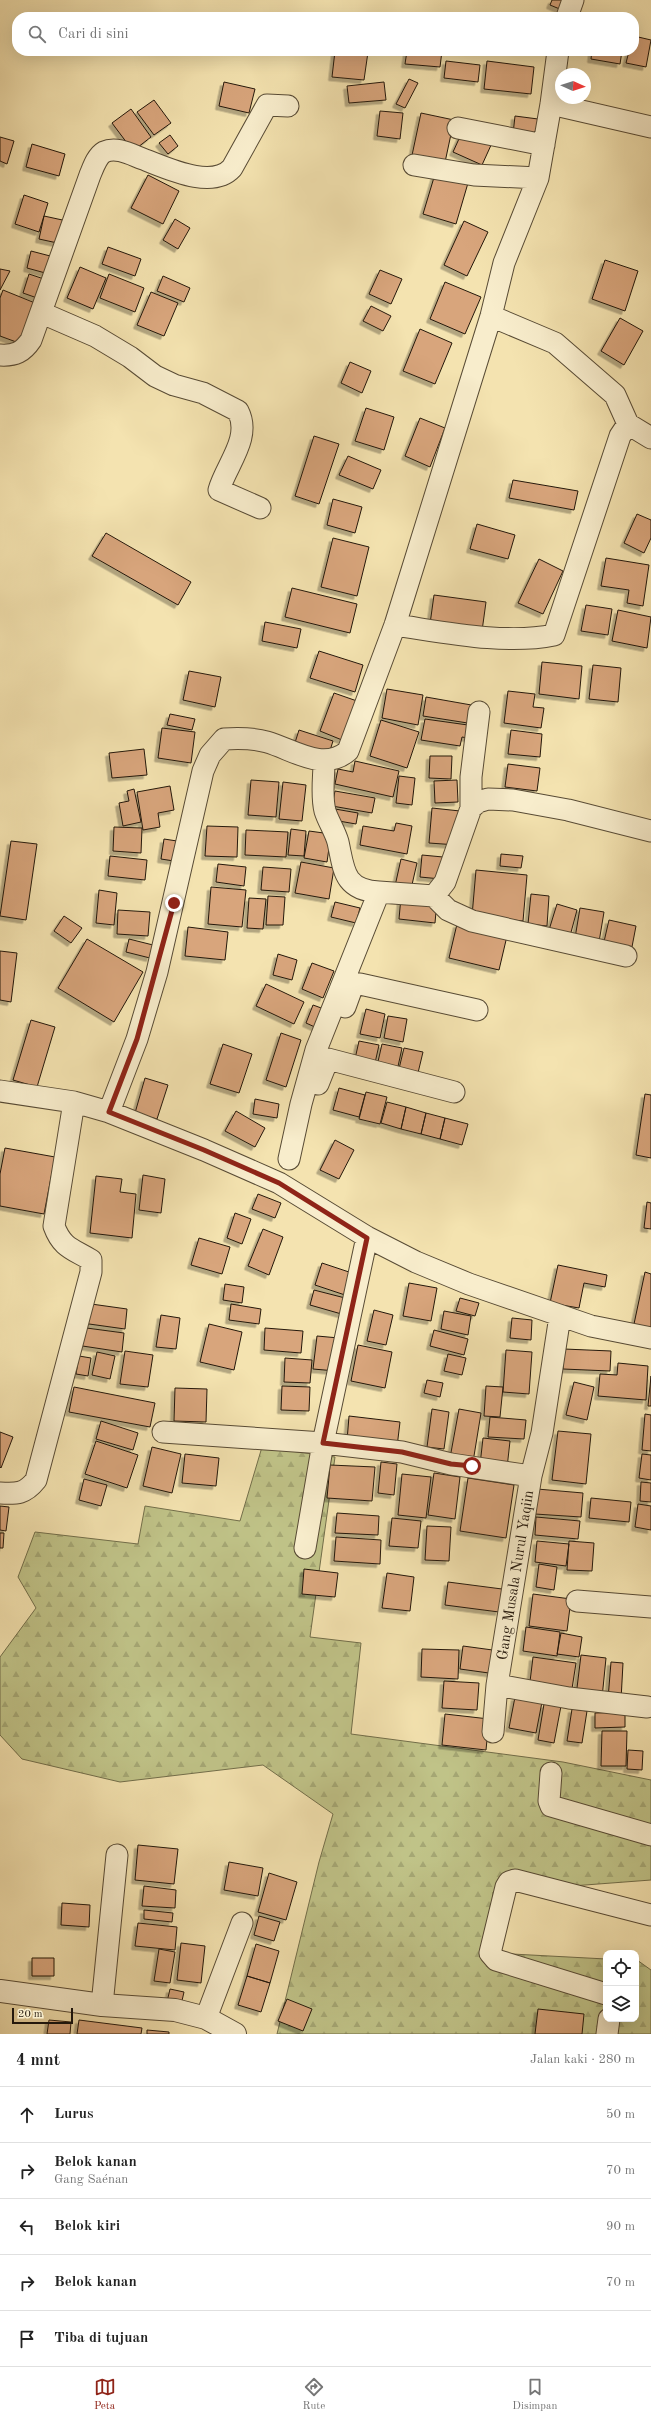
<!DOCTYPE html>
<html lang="id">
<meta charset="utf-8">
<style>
:root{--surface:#fff;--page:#f6f6f6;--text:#222;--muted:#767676;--line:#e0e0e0;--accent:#8f2418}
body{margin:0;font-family:"Old Standard TT",serif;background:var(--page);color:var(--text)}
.controls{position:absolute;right:12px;bottom:12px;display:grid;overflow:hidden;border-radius:8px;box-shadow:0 4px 16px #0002}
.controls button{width:36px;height:36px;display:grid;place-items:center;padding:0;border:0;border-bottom:1px solid var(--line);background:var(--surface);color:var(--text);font:20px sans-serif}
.compass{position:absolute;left:555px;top:68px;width:36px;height:36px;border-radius:50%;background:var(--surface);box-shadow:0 4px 16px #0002;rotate:93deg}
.scale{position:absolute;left:12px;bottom:10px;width:61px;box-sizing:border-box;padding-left:4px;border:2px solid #24180c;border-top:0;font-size:11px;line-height:14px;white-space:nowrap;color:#24180c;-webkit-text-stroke:3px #f8edcc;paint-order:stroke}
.stop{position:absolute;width:12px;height:12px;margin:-9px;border:3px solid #8f2418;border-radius:50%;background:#fff}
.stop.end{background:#8f2418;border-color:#fff;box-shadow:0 1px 4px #0008}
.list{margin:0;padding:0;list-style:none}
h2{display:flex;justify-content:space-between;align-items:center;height:52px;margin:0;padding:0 16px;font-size:17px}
h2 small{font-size:13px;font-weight:400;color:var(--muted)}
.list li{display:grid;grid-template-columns:26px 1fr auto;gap:12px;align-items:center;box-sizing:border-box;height:56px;padding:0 16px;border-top:1px solid var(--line)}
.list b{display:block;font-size:15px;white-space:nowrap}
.list p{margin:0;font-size:13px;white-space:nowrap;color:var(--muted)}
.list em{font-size:13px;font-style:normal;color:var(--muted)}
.icon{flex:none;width:22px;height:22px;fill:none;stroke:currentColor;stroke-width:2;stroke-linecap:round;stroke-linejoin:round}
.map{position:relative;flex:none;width:651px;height:2034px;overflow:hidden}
.search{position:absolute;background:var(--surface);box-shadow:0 4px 16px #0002;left:12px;right:12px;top:12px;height:44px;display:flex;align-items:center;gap:10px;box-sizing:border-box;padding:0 14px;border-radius:16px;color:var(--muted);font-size:15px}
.sheet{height:332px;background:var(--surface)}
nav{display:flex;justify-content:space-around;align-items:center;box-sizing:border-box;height:56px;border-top:1px solid var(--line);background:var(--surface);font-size:11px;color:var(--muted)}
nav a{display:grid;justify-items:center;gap:2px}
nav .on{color:var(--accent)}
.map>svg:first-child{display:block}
</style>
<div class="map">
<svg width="651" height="2034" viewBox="0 0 651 2034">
<defs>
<pattern id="forest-firs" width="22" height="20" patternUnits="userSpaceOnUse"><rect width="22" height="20" fill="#c0c388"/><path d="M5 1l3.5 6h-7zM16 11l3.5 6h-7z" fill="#a5a774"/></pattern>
<filter id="shadow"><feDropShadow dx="-3.5" dy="3.5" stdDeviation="0" flood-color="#0004"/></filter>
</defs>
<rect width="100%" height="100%" fill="#f4e3b0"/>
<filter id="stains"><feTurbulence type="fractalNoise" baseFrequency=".005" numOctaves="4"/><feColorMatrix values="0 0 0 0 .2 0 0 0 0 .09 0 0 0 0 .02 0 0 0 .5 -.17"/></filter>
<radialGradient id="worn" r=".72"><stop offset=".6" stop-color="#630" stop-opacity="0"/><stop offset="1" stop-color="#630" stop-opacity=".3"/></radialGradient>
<path fill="url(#forest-firs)" stroke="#726e4a" d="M262,1447L335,1457L310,1637L361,1643L351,1734L563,1762L651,1780V1880L493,1892V1953L606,1959V2019H636L637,1960L651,1970V2034H277L319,1862L333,1814L263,1765L120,1782L22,1759L0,1735V1657L36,1608L18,1577L35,1532L138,1544L145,1506L240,1521Z"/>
<path fill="#d8a57b" stroke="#24180c" filter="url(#shadow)" d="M552,0H571L567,12L550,5Z
M634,36L651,40L646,67L626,63L629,51H634Z
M335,51L368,52L364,80L332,77Z
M407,51H442L440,67L405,64Z
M592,51H622L620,64L591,59Z
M446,61L480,65L478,82L444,78Z
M487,61L534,67L531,94L484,89Z
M409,79L418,83L405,108L396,104Z
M224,82L255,89L249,113L219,106Z
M384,82L386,100L349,103L347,86Z
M154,100L171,123L154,135L137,112Z
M131,109L151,137L133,151L112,123Z
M380,111L403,113L400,139L377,136Z
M421,113L454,120L444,167L411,160Z
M515,116L538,119L536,137L513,134Z
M463,130L492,143L482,165L453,152Z
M170,135L178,146L168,154L159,143Z
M0,137L14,141L7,164L0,161Z
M32,144L65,154L59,176L26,167Z
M435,174L468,183L456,224L423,214Z
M148,175L179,191L163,224L131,208Z
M24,195L48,203L39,232L15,224Z
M44,216L67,221L62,244L39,239Z
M175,219L190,228L178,249L163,240Z
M464,221L488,232L467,276L444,265Z
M108,247L141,259L135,276L102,264Z
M31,251L54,257L49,274L27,268Z
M605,260L638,271L625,311L592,299Z
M80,267L106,278L93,309L67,298Z
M0,269L10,271L0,290Z
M380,270L402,279L391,304L369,294Z
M29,274L47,280L40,299L23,293Z
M109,274L144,288L135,312L100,298Z
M163,276L190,288L184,302L157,291Z
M445,282L481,297L465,334L430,319Z
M3,290L35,303L19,343L0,336V298Z
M151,292L178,303L164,336L137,325Z
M371,306L391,316L383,331L363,321Z
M620,318L643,331L624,365L601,351Z
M420,329L452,343L435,384L403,371Z
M350,362L371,371L362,393L341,383Z
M366,408L394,417L384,450L355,441Z
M420,418L445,428L430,467L405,456Z
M314,436L339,444L319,504L295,496Z
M348,456L381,470L373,489L339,475Z
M513,480L578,491L574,510L509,498Z
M333,499L362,507L355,533L327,525Z
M637,514L651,520V538L644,553L624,543Z
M477,524L515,535L508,559L470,549Z
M106,533L191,582L178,605L92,556Z
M333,538L369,547L357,596L321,587Z
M606,558L649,565L643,606L627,603L629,590L601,586Z
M539,559L563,571L543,614L518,603Z
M292,588L357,604L350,633L285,617Z
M434,595L486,602L482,631L430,624Z
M586,605L612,609L608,635L581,631Z
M618,610L651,617L647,648L612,641Z
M265,622L301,629L297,648L262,641Z
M319,651L363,665L355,692L310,678Z
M542,662L582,666L579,699L539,694Z
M593,665L621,668L618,702L589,699Z
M189,671L221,677L215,707L183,700Z
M387,689L423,695L418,725L382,718Z
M508,691L535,694L533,707L544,708L541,728L504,723Z
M334,693L357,701L342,740L320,731Z
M426,697L477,706L474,724L423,716Z
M170,714L195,719L192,730L167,725Z
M425,719L475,726L473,739L462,737L460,746L421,740Z
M381,720L419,732L407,768L370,756Z
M162,728L195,732L191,763L158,758Z
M299,730L333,741L327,760L293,749Z
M511,730L542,734L540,757L508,754Z
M144,749L147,775L112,778L109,753Z
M430,756H452L451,779L429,778Z
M355,761L399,771L393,797L335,784L338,769L353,772Z
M508,764L540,768L537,791L505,787Z
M399,776L415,778L412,805L396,803Z
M251,780L279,782L276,817L248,815Z
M457,780L458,802L435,803L434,781Z
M283,782L306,785L302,821L279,819Z
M170,786L174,810L158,813L160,827L143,830L137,792Z
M134,789L141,822L123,826L119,803L129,801L127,791Z
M335,791L375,798L372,813L332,806Z
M432,808L460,811L457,845L429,843Z
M335,809L358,813L356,824L333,820Z
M396,823L412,826L407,854L360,845L363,826L394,831Z
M207,826L238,827L237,857L205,856Z
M114,827L142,828L141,853L113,851Z
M291,829L306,831L304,856L288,855Z
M246,830L288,832L286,857L245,855Z
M309,831L331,834L327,862L304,858Z
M164,839L177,841L174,861L161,859Z
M11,841L37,844L26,920L0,916Z
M501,854L523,856L521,868L500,866Z
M422,855L443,857L441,879L420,877Z
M110,856L147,860L145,880L108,876Z
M401,859L417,863L411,889L395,886Z
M301,862L334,868L329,899L295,893Z
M218,864L246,867L244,886L216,882Z
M263,867L291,869L289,892L261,890Z
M476,870L527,875L523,921L472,916Z
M211,887L246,890L242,927L208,924Z
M99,890L117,893L114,925L96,923Z
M531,894L549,896L547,926L528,924Z
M268,896L285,897L283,925H266Z
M401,897L437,900L435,923L399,919Z
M249,898L266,899L263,929L247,928Z
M335,902L360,908L356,923L331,917Z
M557,904L577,910L570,936L549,930Z
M580,908L604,912L599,942L575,938Z
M118,910L150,912L148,936L117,934Z
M64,916L82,928L71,943L54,931Z
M609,920L636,926L631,952L603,946Z
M457,924L507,936L499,970L449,958Z
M188,927L228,932L225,960L185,956Z
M87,939L143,972L114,1022L58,988Z
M129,939L153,945L150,958L126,952Z
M0,951L17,953L11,1002L0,1000Z
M278,954L297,960L292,980L273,975Z
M312,963L334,971L323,998L302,989Z
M266,984L304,1002L294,1024L256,1006Z
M313,1005L324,1009L317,1028L306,1023Z
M366,1009L385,1014L380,1038L360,1034Z
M388,1016L407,1019L403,1042L384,1038Z
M31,1020L55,1027L37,1087L13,1080Z
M281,1033L301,1040L286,1087L266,1080Z
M359,1041L379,1045L375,1063L355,1059Z
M223,1044L252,1054L239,1093L210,1084Z
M382,1044L402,1048L397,1071L377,1066Z
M404,1048L423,1052L417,1077L398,1073Z
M145,1078L168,1085L157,1119L135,1113Z
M339,1088L365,1095L359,1117L333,1110Z
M366,1092L387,1097L380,1124L359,1119Z
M645,1094L651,1095V1158L636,1155Z
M255,1099L279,1104L277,1118L253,1114Z
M387,1102L406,1107L401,1129L381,1123Z
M406,1107L426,1113L421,1134L401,1129Z
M236,1111L265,1128L255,1147L225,1131Z
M426,1113L445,1118L440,1139L421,1134Z
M445,1118L468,1124L462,1145L440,1139Z
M335,1140L354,1150L339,1179L320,1170Z
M5,1148L55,1157L44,1214L0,1206V1174Z
M143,1175L165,1179L161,1213L139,1210Z
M96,1176L122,1179L120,1192L136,1194L132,1238L90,1233Z
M258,1194L281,1203L275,1218L252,1209Z
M647,1202L651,1203V1229L644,1228Z
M235,1213L251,1219L242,1244L227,1238Z
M263,1229L283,1237L269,1275L248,1266Z
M199,1238L230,1247L222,1274L191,1265Z
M322,1263L355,1274L348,1296L315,1285Z
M558,1265L607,1275L605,1287L584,1283L579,1308L550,1303Z
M645,1272L651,1274V1328L634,1324Z
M409,1283L437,1288L431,1321L403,1316Z
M225,1284L244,1287L242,1303L223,1300Z
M314,1290L349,1299L345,1315L310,1305Z
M460,1298L479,1303L475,1316L456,1311Z
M84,1303L127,1309L125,1329L82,1323Z
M231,1304L261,1309L259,1324L229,1320Z
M374,1310L393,1315L386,1345L367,1341Z
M444,1311L471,1316L468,1335L441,1329Z
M161,1315L180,1318L176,1349L156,1347Z
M512,1318L532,1320L531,1340L510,1338Z
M209,1324L242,1332L234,1370L200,1362Z
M79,1327L124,1333L122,1352L76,1345Z
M265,1328L303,1331L301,1353L264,1350Z
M434,1330L468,1339L464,1355L430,1346Z
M317,1336L339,1338L336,1371L313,1369Z
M358,1345L392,1352L385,1388L351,1381Z
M564,1349L611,1351L610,1371L563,1369Z
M506,1350L532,1352L529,1394L503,1392Z
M125,1351L153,1355L148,1387L120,1384Z
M97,1352L115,1356L110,1379L92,1375Z
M448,1354L466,1358L462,1375L444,1371Z
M79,1356L91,1358L88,1376L76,1374Z
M285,1358L312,1360L310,1383L284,1382Z
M618,1363L648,1366L646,1400L598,1396L600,1374L617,1375Z
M651,1376V1406H648Z
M427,1380L443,1383L440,1397L424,1393Z
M574,1382L594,1387L587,1420L566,1415Z
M282,1386L310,1387L309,1411L281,1410Z
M486,1386L503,1387L500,1417L484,1416Z
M74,1387L155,1403L150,1427L69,1412Z
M175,1388L207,1389L206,1422L174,1421Z
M432,1409L449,1412L444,1449L427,1447Z
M459,1409L481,1413L473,1462L450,1458Z
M645,1414L651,1415V1451L642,1450Z
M349,1416L400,1422L397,1447L347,1441Z
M490,1417L526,1420L524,1439L488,1437Z
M101,1421L138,1433L133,1450L96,1439Z
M558,1431L591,1434L586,1484L552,1480Z
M0,1432L13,1437L1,1468L0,1467Z
M483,1438L510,1441L507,1468L480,1465Z
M96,1441L138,1455L127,1488L85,1474Z
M152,1447L181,1454L172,1493L143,1486Z
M185,1454L219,1458L216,1486L182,1483Z
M642,1454L651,1455V1480L639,1478Z
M381,1462L397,1464L394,1495L378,1493Z
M330,1465L375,1467L372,1501L327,1498Z
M434,1473L460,1477L455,1519L428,1515Z
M402,1474L431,1477L426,1518L398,1515Z
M468,1478L514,1485L506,1538L460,1531Z
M84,1479L107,1485L101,1506L79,1500Z
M641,1482L651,1483V1502L640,1501Z
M537,1489L583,1493L581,1517L535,1514Z
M591,1498L631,1502L629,1522L589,1518Z
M638,1504L651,1506V1530L635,1527Z
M0,1506L9,1507L6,1531L0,1530Z
M337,1513L379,1516L378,1535L335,1533Z
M536,1517L580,1521L578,1539L535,1535Z
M392,1518L421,1521L418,1548L389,1546Z
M427,1526L451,1527L449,1561L425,1560Z
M0,1533H4L3,1548H0Z
M336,1537L381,1540L380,1564L334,1561Z
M537,1541L569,1544L566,1566L535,1562Z
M569,1541L594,1543L592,1571L567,1570Z
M539,1564L557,1567L554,1590L536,1587Z
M304,1569L338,1573L335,1597L302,1594Z
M387,1573L414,1577L410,1611L382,1608Z
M448,1582L502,1589L499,1612L445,1605Z
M533,1594L571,1599L567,1631L529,1626Z
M526,1627L560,1632L557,1656L523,1651Z
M561,1633L582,1637L579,1657L557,1654Z
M463,1646L500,1651L496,1674L460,1669Z
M422,1649L459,1650L458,1679L421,1677Z
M581,1655L606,1658L602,1698L576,1696Z
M533,1657L576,1663L571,1695L529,1690Z
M611,1662L623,1663L621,1700L608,1699Z
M444,1681L479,1683L477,1710L442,1708Z
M515,1697L542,1702L536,1733L509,1728Z
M544,1704L561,1706L554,1743L538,1740Z
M572,1709L587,1711L582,1743L567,1741Z
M625,1712V1727L595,1728V1713Z
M445,1714L489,1719L486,1750L442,1745Z
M602,1731H627L626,1766H601Z
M628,1750L643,1751L642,1770L627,1769Z
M138,1845L178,1849L174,1884L135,1880Z
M229,1862L263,1868L258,1896L224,1890Z
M269,1873L297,1882L286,1920L258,1912Z
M144,1886L176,1890L175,1908L142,1906Z
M62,1903L90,1905L89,1927L61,1925Z
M144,1910L173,1913L172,1922L144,1919Z
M259,1916L280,1922L274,1941L254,1935Z
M138,1923L177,1927L175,1950L135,1946Z
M181,1943L205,1946L201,1983L177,1980Z
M256,1944L279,1951L270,1983L247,1976Z
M159,1949L175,1952L170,1983L154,1981Z
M32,1958H54V1976H32Z
M247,1976L270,1983L261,2012L238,2005Z
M170,1989L184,1992L181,2005L167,2002Z
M287,1999L312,2009L303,2031L278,2021Z
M538,2009L584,2014L582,2034H535Z
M49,2020L71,2022L70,2034H47Z
M79,2020L142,2028L141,2034H77Z
M147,2030L169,2032V2034H147Z"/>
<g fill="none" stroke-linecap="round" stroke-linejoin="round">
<defs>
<path id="minor" d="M567,17L573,0
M551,104L651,127
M458,128L544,145
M414,165L474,175L538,178
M42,313L95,336L130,357L155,376L174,385L203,393L238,411C252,438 226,465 219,490L260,508
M491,316L555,343L615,395L628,424
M0,355C15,356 23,352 31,340L90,175C93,168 97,156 104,152C117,146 132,155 143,159C167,168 212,190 232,168L267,105L288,106
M395,625C444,632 505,645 554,635L620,436L628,424L651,438
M471,808V777L479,712
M379,892L434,896L448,910L472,921L626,956
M434,896L445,882L471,808L478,802L488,799L513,800L568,810L651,831
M345,1007L353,985L360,984L477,1010
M318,1084L328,1059L454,1092
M0,1091L74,1102L109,1112L204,1150L279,1183L367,1237L416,1262L469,1284L591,1326L651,1338
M109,1112L137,1039L157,972L203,771L210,755L224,739C239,738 253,738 267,742C294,750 323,772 348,751L395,625L491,316L504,263L538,178L551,104L558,51
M289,1159L301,1104L316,1050L379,892C343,890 344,869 338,842C335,831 328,821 325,811C321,796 324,777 324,762
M560,1316L542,1433L531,1476L497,1685L569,1698L647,1707
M163,1432L323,1443L402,1452L451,1464L531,1476
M0,1493C17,1494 25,1494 36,1480L91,1272V1260C73,1249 62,1248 54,1226L74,1102
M305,1548L323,1443L367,1237
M577,1601L651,1607
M493,1732L497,1685
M551,1773L549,1801L551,1806L651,1835
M606,1994L496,1960L490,1953L506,1887L509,1882L515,1880L651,1915
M102,2005L117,1855
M206,2018L242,1923
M607,2034L609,2019"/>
<path id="tertiary" d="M0,1991L102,2005L175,2010L206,2018L235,2034"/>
</defs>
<use href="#minor" stroke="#584b35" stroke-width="23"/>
<use href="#tertiary" stroke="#584b35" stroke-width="24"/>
<use href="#minor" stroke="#f8edcc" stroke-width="21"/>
<use href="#tertiary" stroke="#f8edcc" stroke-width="22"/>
</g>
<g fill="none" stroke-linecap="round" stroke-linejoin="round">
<path stroke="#8f2418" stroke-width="5" d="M174,903L137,1039L109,1112L204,1150L279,1183L367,1238L323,1443L402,1452L451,1464L472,1466"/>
</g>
<g text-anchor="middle" stroke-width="3" stroke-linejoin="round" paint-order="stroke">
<g font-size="15" fill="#24180c" stroke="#f8edcc">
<text transform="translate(515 1575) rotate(-81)" y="5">Gang Musala Nurul Yaqiin</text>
</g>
</g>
<rect width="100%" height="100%" filter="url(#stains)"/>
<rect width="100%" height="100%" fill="url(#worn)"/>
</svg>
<div class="controls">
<button><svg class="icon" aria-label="locate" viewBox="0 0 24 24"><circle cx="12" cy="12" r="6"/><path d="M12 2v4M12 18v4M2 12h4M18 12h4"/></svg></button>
<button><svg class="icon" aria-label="layers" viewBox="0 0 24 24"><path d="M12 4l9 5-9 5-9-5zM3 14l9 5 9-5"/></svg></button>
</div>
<svg class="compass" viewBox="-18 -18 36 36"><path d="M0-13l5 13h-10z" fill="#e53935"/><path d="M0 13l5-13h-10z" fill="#767676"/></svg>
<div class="scale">20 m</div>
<div class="stop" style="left:472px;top:1466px"></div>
<div class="stop end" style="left:174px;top:903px"></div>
<div class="search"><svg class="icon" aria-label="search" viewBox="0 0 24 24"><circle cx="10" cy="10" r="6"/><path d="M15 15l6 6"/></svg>Cari di sini</div>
</div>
<section class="sheet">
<h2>4 mnt<small>Jalan kaki · 280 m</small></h2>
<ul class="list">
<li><svg class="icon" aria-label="ahead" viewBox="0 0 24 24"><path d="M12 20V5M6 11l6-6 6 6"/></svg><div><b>Lurus</b></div><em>50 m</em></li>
<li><svg class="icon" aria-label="right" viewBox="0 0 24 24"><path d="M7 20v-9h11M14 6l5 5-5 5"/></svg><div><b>Belok kanan</b><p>Gang Saénan</p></div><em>70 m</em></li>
<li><svg class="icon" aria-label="left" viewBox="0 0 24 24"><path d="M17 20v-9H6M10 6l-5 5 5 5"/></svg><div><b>Belok kiri</b></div><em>90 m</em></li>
<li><svg class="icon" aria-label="right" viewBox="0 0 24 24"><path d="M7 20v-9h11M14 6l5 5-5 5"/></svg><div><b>Belok kanan</b></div><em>70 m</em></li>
<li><svg class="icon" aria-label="arrive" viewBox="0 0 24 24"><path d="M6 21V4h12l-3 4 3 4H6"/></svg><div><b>Tiba di tujuan</b></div></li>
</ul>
</section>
<nav>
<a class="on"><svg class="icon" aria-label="map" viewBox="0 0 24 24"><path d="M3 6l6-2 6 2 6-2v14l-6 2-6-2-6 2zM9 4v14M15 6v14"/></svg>Peta</a>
<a><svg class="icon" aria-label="directions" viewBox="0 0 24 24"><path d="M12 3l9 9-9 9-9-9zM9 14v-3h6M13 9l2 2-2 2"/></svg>Rute</a>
<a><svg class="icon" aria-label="saved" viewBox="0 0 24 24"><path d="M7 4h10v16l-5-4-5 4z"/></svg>Disimpan</a>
</nav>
